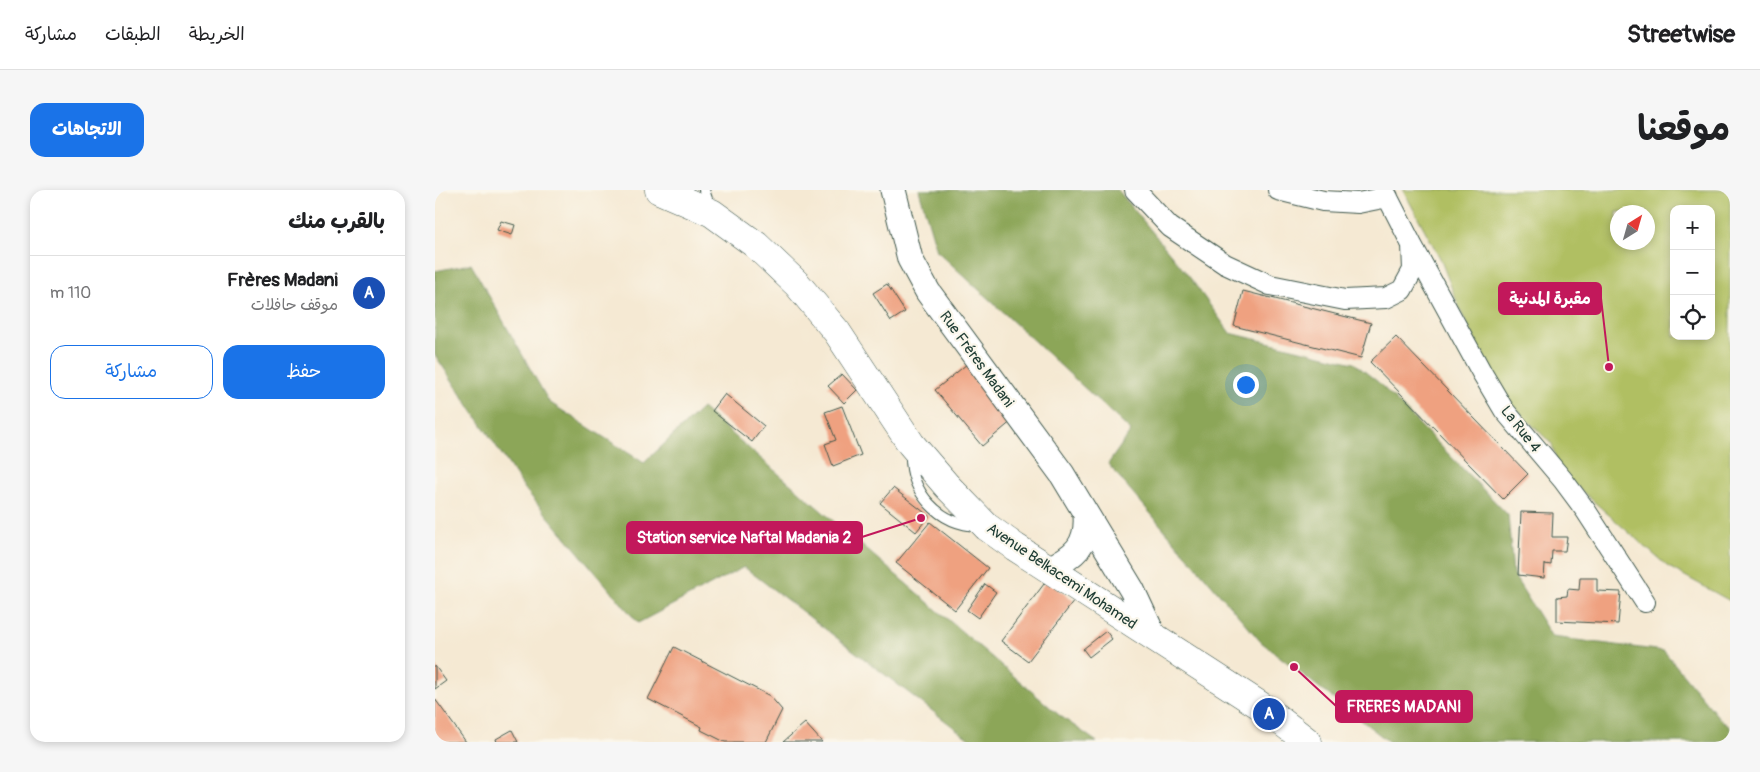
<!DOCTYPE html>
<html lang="ar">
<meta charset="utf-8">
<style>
:root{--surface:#fff;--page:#f6f6f6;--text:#202124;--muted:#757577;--line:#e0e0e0;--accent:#1a73e8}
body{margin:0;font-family:Pangolin,"Playpen Sans Arabic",sans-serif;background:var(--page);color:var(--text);direction:rtl}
.controls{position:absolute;right:15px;top:15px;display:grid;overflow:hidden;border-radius:10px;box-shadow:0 2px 8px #0003}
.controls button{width:45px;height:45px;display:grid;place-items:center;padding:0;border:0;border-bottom:1px solid var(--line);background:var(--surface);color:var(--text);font:25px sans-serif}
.compass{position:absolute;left:1175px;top:15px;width:45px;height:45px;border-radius:50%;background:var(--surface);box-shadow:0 2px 8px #0003;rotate:37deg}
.you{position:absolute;left:810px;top:194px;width:18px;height:18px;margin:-12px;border:4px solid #fff;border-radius:50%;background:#1a73e8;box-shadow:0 0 0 8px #1a73e833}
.badge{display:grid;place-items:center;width:32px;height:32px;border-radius:50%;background:var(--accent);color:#fff;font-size:16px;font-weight:700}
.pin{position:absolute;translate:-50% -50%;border:2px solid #fff;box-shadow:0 1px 5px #0006}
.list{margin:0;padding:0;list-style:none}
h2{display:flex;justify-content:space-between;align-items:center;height:65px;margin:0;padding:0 20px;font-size:21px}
h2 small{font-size:16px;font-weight:400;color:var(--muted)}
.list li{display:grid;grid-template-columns:32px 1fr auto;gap:15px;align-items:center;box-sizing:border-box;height:75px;padding:0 20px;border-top:1px solid var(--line)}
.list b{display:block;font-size:19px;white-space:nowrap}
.list p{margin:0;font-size:16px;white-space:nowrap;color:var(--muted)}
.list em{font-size:16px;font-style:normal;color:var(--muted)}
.actions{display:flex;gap:10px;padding:15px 20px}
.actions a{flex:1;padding:11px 0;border:1px solid var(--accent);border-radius:15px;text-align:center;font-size:18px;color:var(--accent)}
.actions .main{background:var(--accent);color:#fff}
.icon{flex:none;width:28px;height:28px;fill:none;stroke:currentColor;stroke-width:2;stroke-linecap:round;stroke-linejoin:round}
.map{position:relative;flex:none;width:1295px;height:552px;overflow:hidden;direction:ltr;border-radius:15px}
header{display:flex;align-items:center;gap:30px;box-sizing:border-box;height:70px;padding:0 25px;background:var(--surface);border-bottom:1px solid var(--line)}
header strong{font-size:24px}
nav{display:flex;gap:28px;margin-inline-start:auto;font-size:18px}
.intro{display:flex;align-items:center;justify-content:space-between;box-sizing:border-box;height:120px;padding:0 30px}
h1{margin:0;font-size:35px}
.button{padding:12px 22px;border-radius:15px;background:var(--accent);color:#fff;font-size:18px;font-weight:700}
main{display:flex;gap:30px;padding:0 30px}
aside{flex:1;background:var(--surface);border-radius:15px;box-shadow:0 2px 8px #0003}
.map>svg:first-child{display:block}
</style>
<header>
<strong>Streetwise</strong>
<nav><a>الخريطة</a><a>الطبقات</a><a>مشاركة</a></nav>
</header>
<div class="intro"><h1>موقعنا</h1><a class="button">الاتجاهات</a></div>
<main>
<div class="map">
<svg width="1295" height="552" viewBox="0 0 1295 552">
<rect width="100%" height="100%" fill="#fbf7ec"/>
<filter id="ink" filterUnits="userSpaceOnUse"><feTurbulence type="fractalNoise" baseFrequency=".02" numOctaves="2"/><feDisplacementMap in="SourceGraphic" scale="10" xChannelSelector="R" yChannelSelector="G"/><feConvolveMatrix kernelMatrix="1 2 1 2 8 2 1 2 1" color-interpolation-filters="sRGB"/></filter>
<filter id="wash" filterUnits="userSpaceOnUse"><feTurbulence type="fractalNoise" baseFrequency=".0096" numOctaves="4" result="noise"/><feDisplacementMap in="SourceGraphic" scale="20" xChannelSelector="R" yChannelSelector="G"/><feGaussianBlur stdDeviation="1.12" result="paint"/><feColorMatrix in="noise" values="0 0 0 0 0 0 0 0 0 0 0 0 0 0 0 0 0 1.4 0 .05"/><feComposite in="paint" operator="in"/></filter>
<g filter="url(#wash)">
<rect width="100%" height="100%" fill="#f5e9d3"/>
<path fill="#b0bf62" stroke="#687e4b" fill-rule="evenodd" d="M968,0H1295V411L1232,376L1124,281L1117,254L1069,208L1025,120L1005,68ZM1239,19H1276V146H1239ZM1182,22H1212V52H1182Z"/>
<path fill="#8ca658" stroke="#567246" d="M484,0H683L756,89L795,143L919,173L943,192L1073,325L1078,384L1117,447L1229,461L1285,529L1295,537V552H954L826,452L673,274L696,241L502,61Z
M36,74L114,212L209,273L267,218L624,525L662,552H538L309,377L203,433L90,299L0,165V81Z"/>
<g id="blocks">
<path fill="#efa180" d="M66,31L80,35L77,45L62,40Z
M452,94L470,122L456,131L438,103Z
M808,101L936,133L926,168L799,136Z
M961,147L1093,284L1068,309L935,172Z
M532,174L578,230L547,256L500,200Z
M407,184L422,200L409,213L393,196Z
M290,204L329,236L317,252L277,221Z
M407,216L426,265L398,276L390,254L401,250L390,222Z
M458,298L494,326L481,342L445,313Z
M1086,322L1118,323L1117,347H1132L1130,361H1117L1116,375L1110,374L1109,388L1083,385Z
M495,332L553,378L520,420L461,373Z
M1145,388H1162V401L1186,402L1183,434L1122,431V407L1132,406L1133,399L1144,400Z
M612,390L639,411L593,471L566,451Z
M550,394L561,402L543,428L532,420Z
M671,441L677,449L654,467L648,459Z
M239,457L335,506L347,520L331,552H290L266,540L267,537L213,509Z
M0,476L11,491L0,499Z
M0,509L31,552H0Z
M370,533L387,552H348Z
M77,540L83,552H62L61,549Z"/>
</g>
</g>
<g filter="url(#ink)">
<use href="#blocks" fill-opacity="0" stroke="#3f574c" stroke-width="1"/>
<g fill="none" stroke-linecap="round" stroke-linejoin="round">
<defs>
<path id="service" d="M269,0L275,18
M476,262C474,302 504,335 544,336"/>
<path id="minor" d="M700,0L735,37L790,74L835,95L910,110L951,108L967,100L978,80L977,55L949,0
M843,0L888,11L923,13L953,7
M977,55L1047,183L1069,220L1128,290L1151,321L1210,412"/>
<path id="tertiary" d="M458,0L475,69L493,102L627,284L697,400L719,447
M614,379C639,366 653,356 651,326"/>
<path id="primary" d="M224,0L277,23L321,55L362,94L402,142L476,254L512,296L552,337L580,357L829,518L873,552"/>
</defs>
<use href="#service" stroke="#3f574c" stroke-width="12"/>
<use href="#minor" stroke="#3f574c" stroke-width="22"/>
<use href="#tertiary" stroke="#3f574c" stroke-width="27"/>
<use href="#primary" stroke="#3f574c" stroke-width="29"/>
<use href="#service" stroke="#fff" stroke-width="10"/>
<use href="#minor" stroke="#fff" stroke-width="20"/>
<use href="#tertiary" stroke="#fff" stroke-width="25"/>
<use href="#primary" stroke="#fff" stroke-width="28"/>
</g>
</g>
<g text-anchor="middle" stroke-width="4.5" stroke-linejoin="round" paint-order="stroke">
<g font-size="15" fill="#1f3d34" stroke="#fbf7ec">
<text transform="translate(542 169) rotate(54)" y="5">Rue Fréres Madani</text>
<text transform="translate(1086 239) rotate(52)" y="5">La Rue 4</text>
<text transform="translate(627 386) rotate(34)" y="5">Avenue Belkacemi Mohamed</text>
</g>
</g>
<path fill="none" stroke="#c2185b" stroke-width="2" d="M1174 177L1166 108M486 328L427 347M859 477L901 516"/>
<g fill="#c2185b" stroke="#fbf7ec" stroke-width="2">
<circle cx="1174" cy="177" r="5"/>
<circle cx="486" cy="328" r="5"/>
<circle cx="859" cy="477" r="5"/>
</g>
<g fill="#c2185b" stroke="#c2185b" stroke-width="2">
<rect x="1064" y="93" width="102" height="31" rx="5"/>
<rect x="192" y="332" width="235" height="31" rx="5"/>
<rect x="901" y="501" width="136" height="31" rx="5"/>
</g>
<g font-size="16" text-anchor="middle" font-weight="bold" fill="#fff">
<text x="1115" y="114">مقبرة المدنية</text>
<text x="309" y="353">Station service Naftal Madania 2</text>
<text x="969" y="522">FRERES MADANI</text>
</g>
</svg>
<div class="controls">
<button>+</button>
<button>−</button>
<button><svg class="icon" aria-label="locate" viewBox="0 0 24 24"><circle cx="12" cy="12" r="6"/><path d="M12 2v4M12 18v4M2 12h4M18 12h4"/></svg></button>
</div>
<svg class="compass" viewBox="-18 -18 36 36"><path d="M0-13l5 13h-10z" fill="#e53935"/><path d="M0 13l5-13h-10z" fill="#757577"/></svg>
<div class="you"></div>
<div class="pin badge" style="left:834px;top:524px;background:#1a4fb4">A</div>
</div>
<aside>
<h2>بالقرب منك<small></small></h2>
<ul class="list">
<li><span class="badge" style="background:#1a4fb4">A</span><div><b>Frères Madani</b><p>موقف حافلات</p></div><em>110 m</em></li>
</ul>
<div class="actions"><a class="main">حفظ</a><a>مشاركة</a></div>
</aside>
</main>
